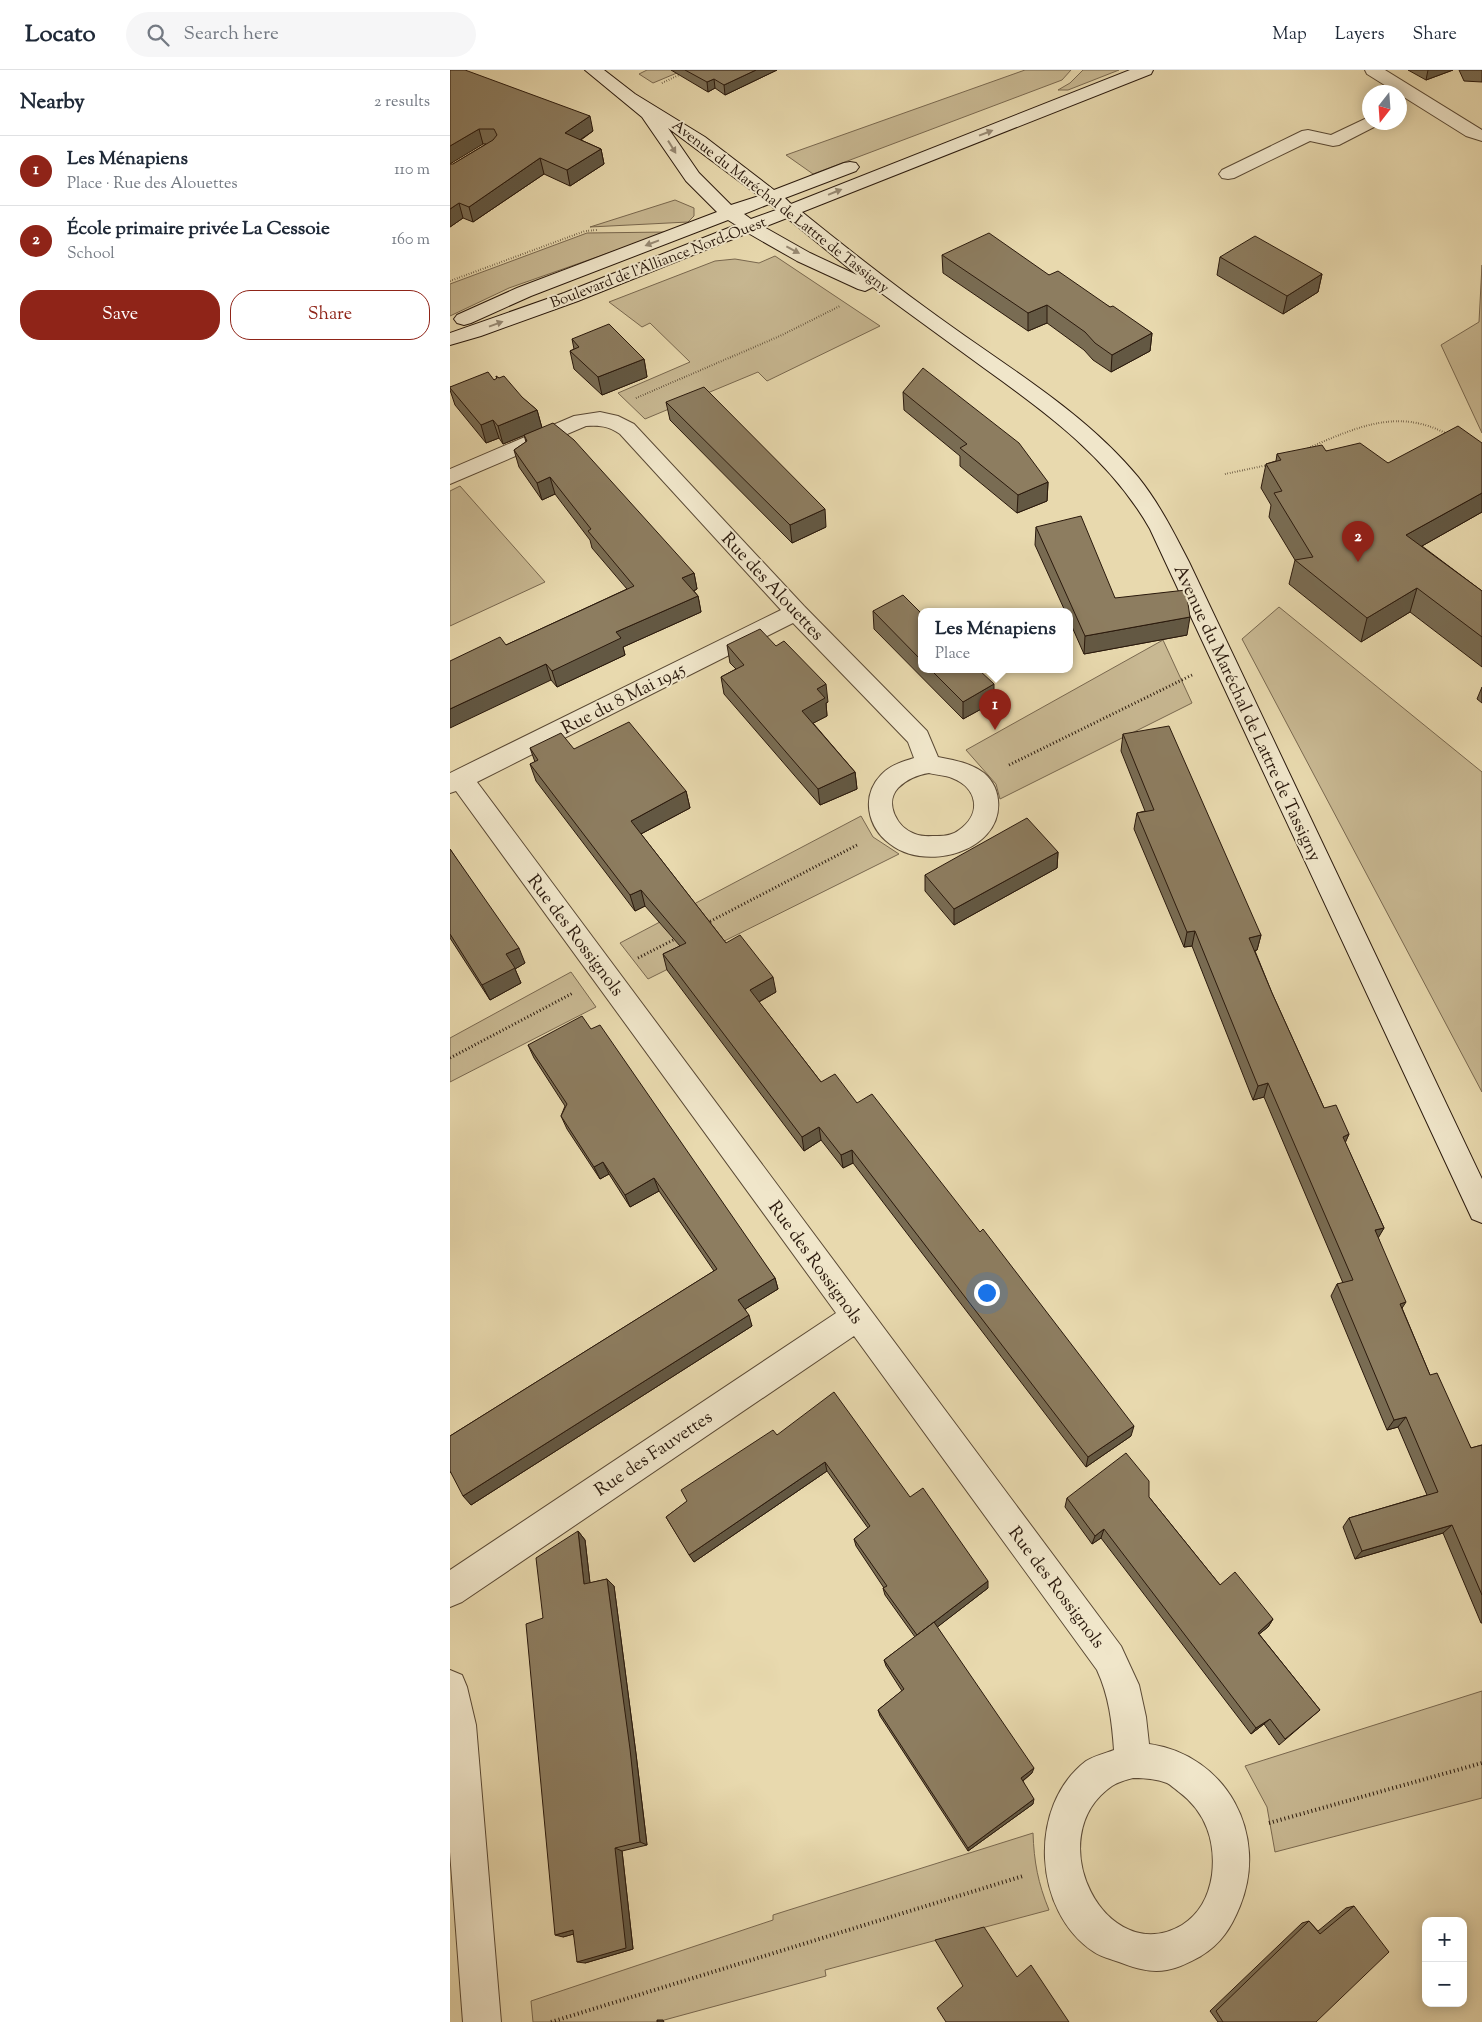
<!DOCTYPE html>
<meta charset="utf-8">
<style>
:root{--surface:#fff;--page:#f6f6f7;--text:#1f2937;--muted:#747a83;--line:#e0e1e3;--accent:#8f2418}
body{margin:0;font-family:"Sorts Mill Goudy",serif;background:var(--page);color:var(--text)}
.controls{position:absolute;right:15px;bottom:15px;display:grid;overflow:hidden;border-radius:10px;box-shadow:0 2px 12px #0003}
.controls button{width:45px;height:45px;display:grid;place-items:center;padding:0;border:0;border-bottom:1px solid var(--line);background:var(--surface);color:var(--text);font:25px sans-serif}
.compass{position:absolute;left:912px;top:15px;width:45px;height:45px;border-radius:50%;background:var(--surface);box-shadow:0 2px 12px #0003;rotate:197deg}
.you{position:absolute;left:536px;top:1222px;width:18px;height:18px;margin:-12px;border:4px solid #fff;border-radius:50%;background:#1a73e8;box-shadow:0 0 0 8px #1a73e833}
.badge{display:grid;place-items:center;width:32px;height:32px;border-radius:50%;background:var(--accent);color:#fff;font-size:16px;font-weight:700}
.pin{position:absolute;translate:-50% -41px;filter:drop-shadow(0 1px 2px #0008)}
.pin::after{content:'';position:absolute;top:26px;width:18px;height:15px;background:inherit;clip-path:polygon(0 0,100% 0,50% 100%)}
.popup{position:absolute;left:468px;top:538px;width:155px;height:65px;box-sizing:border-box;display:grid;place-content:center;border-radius:10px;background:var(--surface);filter:drop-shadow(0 1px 4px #0005);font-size:16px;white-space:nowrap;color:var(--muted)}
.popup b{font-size:19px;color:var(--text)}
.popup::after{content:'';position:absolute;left:50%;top:100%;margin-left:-10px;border:10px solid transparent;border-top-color:var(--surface)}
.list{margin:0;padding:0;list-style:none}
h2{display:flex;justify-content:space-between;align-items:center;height:65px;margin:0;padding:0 20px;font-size:21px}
h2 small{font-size:16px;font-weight:400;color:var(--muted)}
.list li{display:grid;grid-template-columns:32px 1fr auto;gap:15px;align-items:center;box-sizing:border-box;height:70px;padding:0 20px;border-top:1px solid var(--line)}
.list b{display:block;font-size:19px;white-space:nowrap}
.list p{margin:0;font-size:16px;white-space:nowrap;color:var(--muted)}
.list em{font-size:16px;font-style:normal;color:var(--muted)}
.actions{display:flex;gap:10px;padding:15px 20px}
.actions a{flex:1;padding:11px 0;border:1px solid var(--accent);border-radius:20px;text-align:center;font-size:18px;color:var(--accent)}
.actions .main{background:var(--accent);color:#fff}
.icon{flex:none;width:28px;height:28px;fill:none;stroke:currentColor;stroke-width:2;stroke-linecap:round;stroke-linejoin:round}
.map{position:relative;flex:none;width:1032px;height:1952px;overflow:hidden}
header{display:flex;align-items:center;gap:30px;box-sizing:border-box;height:70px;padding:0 25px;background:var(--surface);border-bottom:1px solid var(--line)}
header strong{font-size:24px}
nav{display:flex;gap:28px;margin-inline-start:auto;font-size:18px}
.search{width:350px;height:45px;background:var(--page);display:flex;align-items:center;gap:12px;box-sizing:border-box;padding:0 18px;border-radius:28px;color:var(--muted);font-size:19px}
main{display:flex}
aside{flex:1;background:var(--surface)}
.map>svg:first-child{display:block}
</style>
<header>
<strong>Locato</strong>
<div class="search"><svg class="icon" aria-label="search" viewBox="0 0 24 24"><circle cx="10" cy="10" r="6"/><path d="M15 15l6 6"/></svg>Search here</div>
<nav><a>Map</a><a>Layers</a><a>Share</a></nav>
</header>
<main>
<aside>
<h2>Nearby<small>2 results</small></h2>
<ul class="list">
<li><span class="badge">1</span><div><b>Les Ménapiens</b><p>Place · Rue des Alouettes</p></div><em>110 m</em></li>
<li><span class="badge">2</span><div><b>École primaire privée La Cessoie</b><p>School</p></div><em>160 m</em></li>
</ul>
<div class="actions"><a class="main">Save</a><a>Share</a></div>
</aside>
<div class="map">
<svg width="1032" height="1952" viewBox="0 0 1032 1952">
<rect width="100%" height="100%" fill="#e8d9ae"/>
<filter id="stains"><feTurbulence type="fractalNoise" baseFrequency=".004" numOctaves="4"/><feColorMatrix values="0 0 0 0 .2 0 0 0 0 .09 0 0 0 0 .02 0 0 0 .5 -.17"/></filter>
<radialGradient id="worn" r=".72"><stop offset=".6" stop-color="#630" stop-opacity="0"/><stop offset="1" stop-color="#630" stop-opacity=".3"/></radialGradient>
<path fill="#c8b892" stroke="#79684f" d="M197,0H234L203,13L189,4Z
M575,0H621L612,10L363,104L336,85Z
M633,0H669L618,20H608L620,13Z
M225,130L244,138V146L238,152L140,157Z
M218,162L59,218L0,246V214L137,163Z
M325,186L430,256L317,311L308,302L195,349L168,323L240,292L200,253L192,257L159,232L265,191L285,189L309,193Z
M1032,195V363L991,275L1029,252Z
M10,416L95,512L0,556V421Z
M829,537L1032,702V1022L792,569Z
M713,570L742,633L550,729L546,714L516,680Z
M411,746L423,767L449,784L198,909L170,873Z
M121,902L146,937L0,1012V968Z
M1032,1621V1728L825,1782L817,1737L795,1696Z
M583,1763C584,1792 588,1813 599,1840L375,1900L376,1906L207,1952H83L81,1931L323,1850V1845Z"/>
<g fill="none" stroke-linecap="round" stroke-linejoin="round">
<defs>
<path id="street" d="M915,0H935L1032,60V71L1016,66L917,4Z
M919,47V52H928L926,56L889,75L883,76L860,71L784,108L778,109L772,108L769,104L772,100L852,61L858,60L881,65Z
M150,342L168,346L184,354L354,536L477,661L488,687C504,690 521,693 534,703C552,718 553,747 537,764C515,789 467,795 440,774C417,757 411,726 431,705C440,695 452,692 464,688L458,672L343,553L27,712L671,1576L689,1615L696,1647L699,1674C777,1685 819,1765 790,1836C781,1858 771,1874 751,1886C740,1892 729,1898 717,1900C699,1903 685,1898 669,1892C661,1889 651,1887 644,1882C583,1842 577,1736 636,1691C644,1686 656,1683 664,1680C662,1652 659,1626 647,1600L404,1266L12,1532L0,1537V1500L386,1243L6,721L0,723V703L331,540L170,364C158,356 150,355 136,356L0,414V399L124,346ZM479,703C486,705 495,705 502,708C528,718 532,744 509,760C503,765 495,766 487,766C480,766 472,767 465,764C447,758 434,733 448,718C457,709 467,705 479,703ZM683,1708C694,1708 707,1709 717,1713C721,1715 725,1719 729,1722C756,1742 766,1772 762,1805C759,1825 750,1844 732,1855C656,1900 588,1767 662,1716C668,1712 676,1710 683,1708Z
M0,1600L12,1605L17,1617L26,1655L51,1952H13L0,1782Z"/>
<path id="secondary" d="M135,0H154L185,24L255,67L324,120L394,93L400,92L406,93L409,97L406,101L335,128L341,134L680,0H703L701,4L352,142C405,185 459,227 515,266C575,308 641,350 688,407C709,433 724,463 739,492L1032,1109V1153L1022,1149L700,459C661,390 597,343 534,298C497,271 460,244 423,217L415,221L408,219L347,191L298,163L128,231L31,266L0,275V263L114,223L286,155L278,150L81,226L21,253L14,255L7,253L4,249L7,245L67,218L267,142L236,111L192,47ZM218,58L309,126L281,135L249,103ZM319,134L326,140L301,149L294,144ZM337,148L407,205L360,183L314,157Z"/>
</defs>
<use href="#street" stroke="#5a4934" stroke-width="2"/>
<use href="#secondary" stroke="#2a190c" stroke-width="2"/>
<path stroke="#2a190c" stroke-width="2" stroke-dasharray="0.5 2" stroke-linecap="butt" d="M212,13L231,4
M0,211L135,161L147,160
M186,328L330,266L390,236
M858,378C908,357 948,337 999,365
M775,404L818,395"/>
<path stroke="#2a190c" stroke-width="3" stroke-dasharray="1 2.5" stroke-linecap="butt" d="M559,695L742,605
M257,853L409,774
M188,888L227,868
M0,988L123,923"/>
<path stroke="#2a190c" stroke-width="4" stroke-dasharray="1 3" stroke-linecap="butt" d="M819,1753L1032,1693
M101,1952L573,1806"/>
<use href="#street" fill="#f0e6ca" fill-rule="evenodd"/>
<use href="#secondary" fill="#f0e6ca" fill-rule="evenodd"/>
</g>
<path fill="#796c53" stroke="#2a190c" d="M0,0L143,61L131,70L151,79L154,94L120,116L94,104L23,152L13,148L0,157L3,94L36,74H33Z
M221,0H327L275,25L265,18L258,22Z
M958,0H1003L976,10Z
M1009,0H1032V12L1014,11Z
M492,185L599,205L660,237L702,263L700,281L661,302L643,290L634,280L597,253L578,261L493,203Z
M770,187L872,204L868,222L833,244L767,205Z
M122,269L194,289L197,307L152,325L124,299L120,281L124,279Z
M46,306L87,340L92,358L53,374L49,368L36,373L5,335L0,320V317L44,310L47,309Z
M453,322L598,412L597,431L567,443L510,396V386L454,340Z
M216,332L376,457L342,473L220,350Z
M74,365L244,503L247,519L244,521L248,526L251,542L173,577L175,585L107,617L101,610L56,575L177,519L142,478L140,470L105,424L92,430L69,397L64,380L76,372Z
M876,381L938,393L1032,442L972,476L1032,521V597L960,542L911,572L839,514L845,490L819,447L821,435L811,418L816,394L826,391L827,384Z
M586,457L665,528L737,565L634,584L619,550V541H615L585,475Z
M423,541L471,543V599H528L544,632L513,649L424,559Z
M277,575L378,632L376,633L377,646L363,653L405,702L407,719L370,735L274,624L271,607L286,599L280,593Z
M1032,617V633L1027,629Z
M673,664L811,865L807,880L805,881L822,923L874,1038L899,1064L895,1072L934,1158L928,1167L952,1238L980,1305L1021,1378L1032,1375V1553H1031L993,1463L905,1489L893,1457L899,1448L977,1425L948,1357L937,1360L881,1226L887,1214L893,1213L814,1027L803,1030L742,876L734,877L684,759L687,743L695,741L671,681Z
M80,678L124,679L236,721L240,738L191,764L276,873L326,922L309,932L371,1012L407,1033L681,1366L636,1397L403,1093L393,1098L371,1070L354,1081L217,900L213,884L230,876L195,836L185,841L86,711L80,694L85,692Z
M0,779L75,893L65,899L71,913L40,930L0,868Z
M608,782L607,798L504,855L475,821V805Z
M141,959L325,1208L328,1219L295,1239L302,1256L21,1435L1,1402L0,1403V1366L264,1201L209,1121L180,1137L159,1104L150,1109L117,1059L111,1046L115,1036L84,988L78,975Z
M327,1365L460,1427L538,1518L487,1557L582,1703L573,1711L583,1734L518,1781L430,1646L428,1640L452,1621L436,1596L434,1590L465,1567L435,1525L433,1518H434L406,1476L404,1469L418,1458L377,1401L244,1492L216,1447Z
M699,1427L770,1515L823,1549L818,1557L809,1564L870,1640L829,1675L814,1654L801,1664L651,1468L642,1474L615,1437L617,1428Z
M128,1461L135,1470L140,1513L157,1509L164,1516L186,1684L197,1775L172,1781L183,1879L135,1893L123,1864L113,1867L93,1548Z
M904,1836L866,1952H768L760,1941L852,1853L859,1851L868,1861L896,1838Z"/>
<path fill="#635843" stroke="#2a190c" d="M306,0H327L275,25L274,15Z
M978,0H1003L976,10Z
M264,9L265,18L258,22L257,12Z
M140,46L143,61L118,78L115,63Z
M29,59L33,74L0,94V76Z
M151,79L154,94L120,116L117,100Z
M90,88L94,104L23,152L19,137Z
M9,133L13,148L0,157V139Z
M872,204L868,222L833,244L837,226Z
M597,235V253L578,261V243Z
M702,263L700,281L661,302L662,285Z
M194,289L197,307L152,325L148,307Z
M87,340L92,358L53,374L48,356Z
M43,350L49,368L36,373L31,355Z
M100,407L105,424L92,430L87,413Z
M598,412L597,431L567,443L568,425Z
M1032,423V442L949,489L956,465Z
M375,439L376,457L342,473L340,455Z
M244,503L247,519L235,525L232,508Z
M967,518L960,542L911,572L917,548Z
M248,526L251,542L173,577L175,585L107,617L102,601L166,562Z
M740,547L737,565L634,584L635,566Z
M96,594L101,610L0,658V639Z
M376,614L378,632L376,633L377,646L354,658L352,641L367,619Z
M544,614V632L513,649V632Z
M405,702L407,719L370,735L368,719Z
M236,721L240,738L185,767L181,751Z
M608,782L607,798L504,855V839Z
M191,820L195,836L185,841L180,825Z
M745,861L742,876L734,877L737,862Z
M811,865L807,880L795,883L799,868Z
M69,878L75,893L65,899L71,913L40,930L32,915L56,884Z
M323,907L326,922L303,935L300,920Z
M818,1013L814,1027L803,1030L808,1016Z
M369,1057L371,1070L354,1081L352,1067Z
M899,1064L893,1078V1067Z
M402,1080L403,1093L393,1098L391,1085Z
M153,1092L159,1104L150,1109L144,1097Z
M204,1108L209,1121L180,1137L175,1125Z
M934,1158L927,1170L925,1160Z
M325,1208L328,1219L292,1241L288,1230Z
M956,1232L949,1243L950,1234Z
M299,1245L302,1256L21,1435L13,1426Z
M956,1347L948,1357L937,1360L944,1350Z
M684,1356L681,1366L636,1397L638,1387Z
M375,1392L377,1401L244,1492L239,1485Z
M1002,1455L993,1463L905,1489L912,1481Z
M654,1459L651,1468L642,1474L645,1466Z
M128,1461L135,1470L141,1522L134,1514Z
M157,1509L164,1516L186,1684L197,1775L190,1772Z
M538,1511V1518L468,1572L467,1565Z
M823,1549L818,1557L802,1570L808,1563Z
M820,1649L814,1654L801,1664L806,1658Z
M584,1698L582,1703L570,1713L571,1708Z
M584,1729L583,1734L518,1781V1778Z
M165,1778L172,1781L183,1879L135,1893L127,1892Z
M123,1860L131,1862L113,1867L105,1865Z
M207,1950H213L214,1952H207Z"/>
<path fill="#8d7d60" stroke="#2a190c" d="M0,0H15L140,46L115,63L151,79L117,100L90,88L19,137L9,133L0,139V94H3L43,70L47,65L44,59H29L0,76Z
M235,0H306L274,15L264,9L257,12Z
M539,163L599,205L608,201L660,237L663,236L702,263L662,285L645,273L635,262L597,235L578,243L492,185Z
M805,166L872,204L837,226L770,187Z
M159,254L194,289L148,307L120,281L129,277L122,269Z
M473,298L569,373L598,412L568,425L510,378L517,374L453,322Z
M38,302L44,310L47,308L46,306L49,308L54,306L72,327L87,340L48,356L43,350L31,355L0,318V317Z
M254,317L375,439L340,455L216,332Z
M103,353L124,370L244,503L232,508L248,526L166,562L171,568L102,601L96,594L0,639V591L50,567L56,575L184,516L138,461L141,459L100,407L87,413L64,380L77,371L74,365Z
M1008,356L1032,373V423L956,465L1032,521V567L967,518L917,548L845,490L863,487L824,423L832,421L816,394L831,390L827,384L872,375L876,381L910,373L938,393Z
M631,446L665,528L736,520L740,547L635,566L586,457Z
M453,525L471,543V590L423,541Z
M310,559L326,576L334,571L376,614L367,619L375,628L352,641L405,702L368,719L271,607L294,595L277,575Z
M480,599H528L544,614L513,632Z
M179,652L236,721L181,751L276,873L290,865L323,907L300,920L371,1012L385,1004L407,1033L422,1024L530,1162L533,1159L684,1356L638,1387L402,1080L391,1085L369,1057L352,1067L213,884L236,873L191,820L180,825L80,694L88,690L80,678L111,663L124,679Z
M719,656L811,865L799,868L822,923L874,1038L886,1035L899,1064L893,1067L934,1158L925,1160L956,1232L950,1234L964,1267L980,1305L987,1303L1021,1378L1032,1375V1525L1002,1455L912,1481L899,1448L988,1422L956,1347L944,1350L887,1214L903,1210L818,1013L808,1016L745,861L737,862L687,743L704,740L673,664Z
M577,748L608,782L504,839L475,805Z
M0,779L69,878L56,884L65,898L32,915L0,864Z
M132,946L141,959L150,955L325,1208L288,1230L299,1245L13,1426L0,1401V1366L267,1199L204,1108L175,1125L153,1092L144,1097L111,1046L117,1034L78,975Z
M384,1322L460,1427L473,1418L538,1511L467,1565L433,1518L437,1516L404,1469L420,1456L375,1392L239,1485L216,1447L237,1431L231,1420L323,1360L327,1365Z
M676,1383L699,1411V1427L770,1515L785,1502L823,1549L808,1563L870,1640L835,1669L820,1649L806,1658L654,1459L645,1466L617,1428Z
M128,1461L134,1514L157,1509L180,1679L190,1772L165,1778L176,1878L127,1892L123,1860L105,1865L76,1554L93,1548L86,1488Z
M484,1552L584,1698L571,1708L584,1729L518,1778L428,1640L454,1619L434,1590Z
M904,1836L939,1882L866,1952H773L766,1941L859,1851L870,1864Z
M534,1857L567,1907L581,1895L619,1952H496L487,1938L513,1916L485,1870Z"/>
<defs><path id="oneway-solid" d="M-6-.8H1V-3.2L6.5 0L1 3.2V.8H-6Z" transform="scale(1.25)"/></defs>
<g fill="#978a74">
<use href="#oneway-solid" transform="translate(536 63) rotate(-21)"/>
<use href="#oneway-solid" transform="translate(222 77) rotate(58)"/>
<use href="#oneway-solid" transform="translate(385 122) rotate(-22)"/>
<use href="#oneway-solid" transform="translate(202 173) rotate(159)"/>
<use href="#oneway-solid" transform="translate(343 180) rotate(28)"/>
<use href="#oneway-solid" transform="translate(46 254) rotate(-20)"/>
</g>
<g text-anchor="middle" stroke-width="4" stroke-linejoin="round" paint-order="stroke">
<g font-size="15" fill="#2a190c" stroke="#f0e6ca">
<text transform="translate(331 136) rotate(38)" y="5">Avenue du Maréchal de Lattre de Tassigny</text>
<text transform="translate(208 192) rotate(-21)" y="5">Boulevard de l'Alliance Nord-Ouest</text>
</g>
<g font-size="18" fill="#2a190c" stroke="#f0e6ca">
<text transform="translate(323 516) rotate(47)" y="6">Rue des Alouettes</text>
<text transform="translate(173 628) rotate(-27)" y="6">Rue du 8 Mai 1945</text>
<text transform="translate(798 643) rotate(65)" y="6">Avenue du Maréchal de Lattre de Tassigny</text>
<text transform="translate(126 865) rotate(53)" y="6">Rue des Rossignols</text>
<text transform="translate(366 1192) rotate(54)" y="6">Rue des Rossignols</text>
<text transform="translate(203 1383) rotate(-34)" y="6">Rue des Fauvettes</text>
<text transform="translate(607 1517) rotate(53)" y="6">Rue des Rossignols</text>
</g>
</g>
<rect width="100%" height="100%" filter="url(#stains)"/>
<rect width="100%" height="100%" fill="url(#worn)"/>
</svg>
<div class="controls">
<button>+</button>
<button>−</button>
</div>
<svg class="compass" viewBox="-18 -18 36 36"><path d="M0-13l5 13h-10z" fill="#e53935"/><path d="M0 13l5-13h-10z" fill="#747a83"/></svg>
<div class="you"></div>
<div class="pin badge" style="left:545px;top:660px">1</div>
<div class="popup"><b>Les Ménapiens</b>Place</div>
<div class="pin badge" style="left:908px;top:492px">2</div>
</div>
</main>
